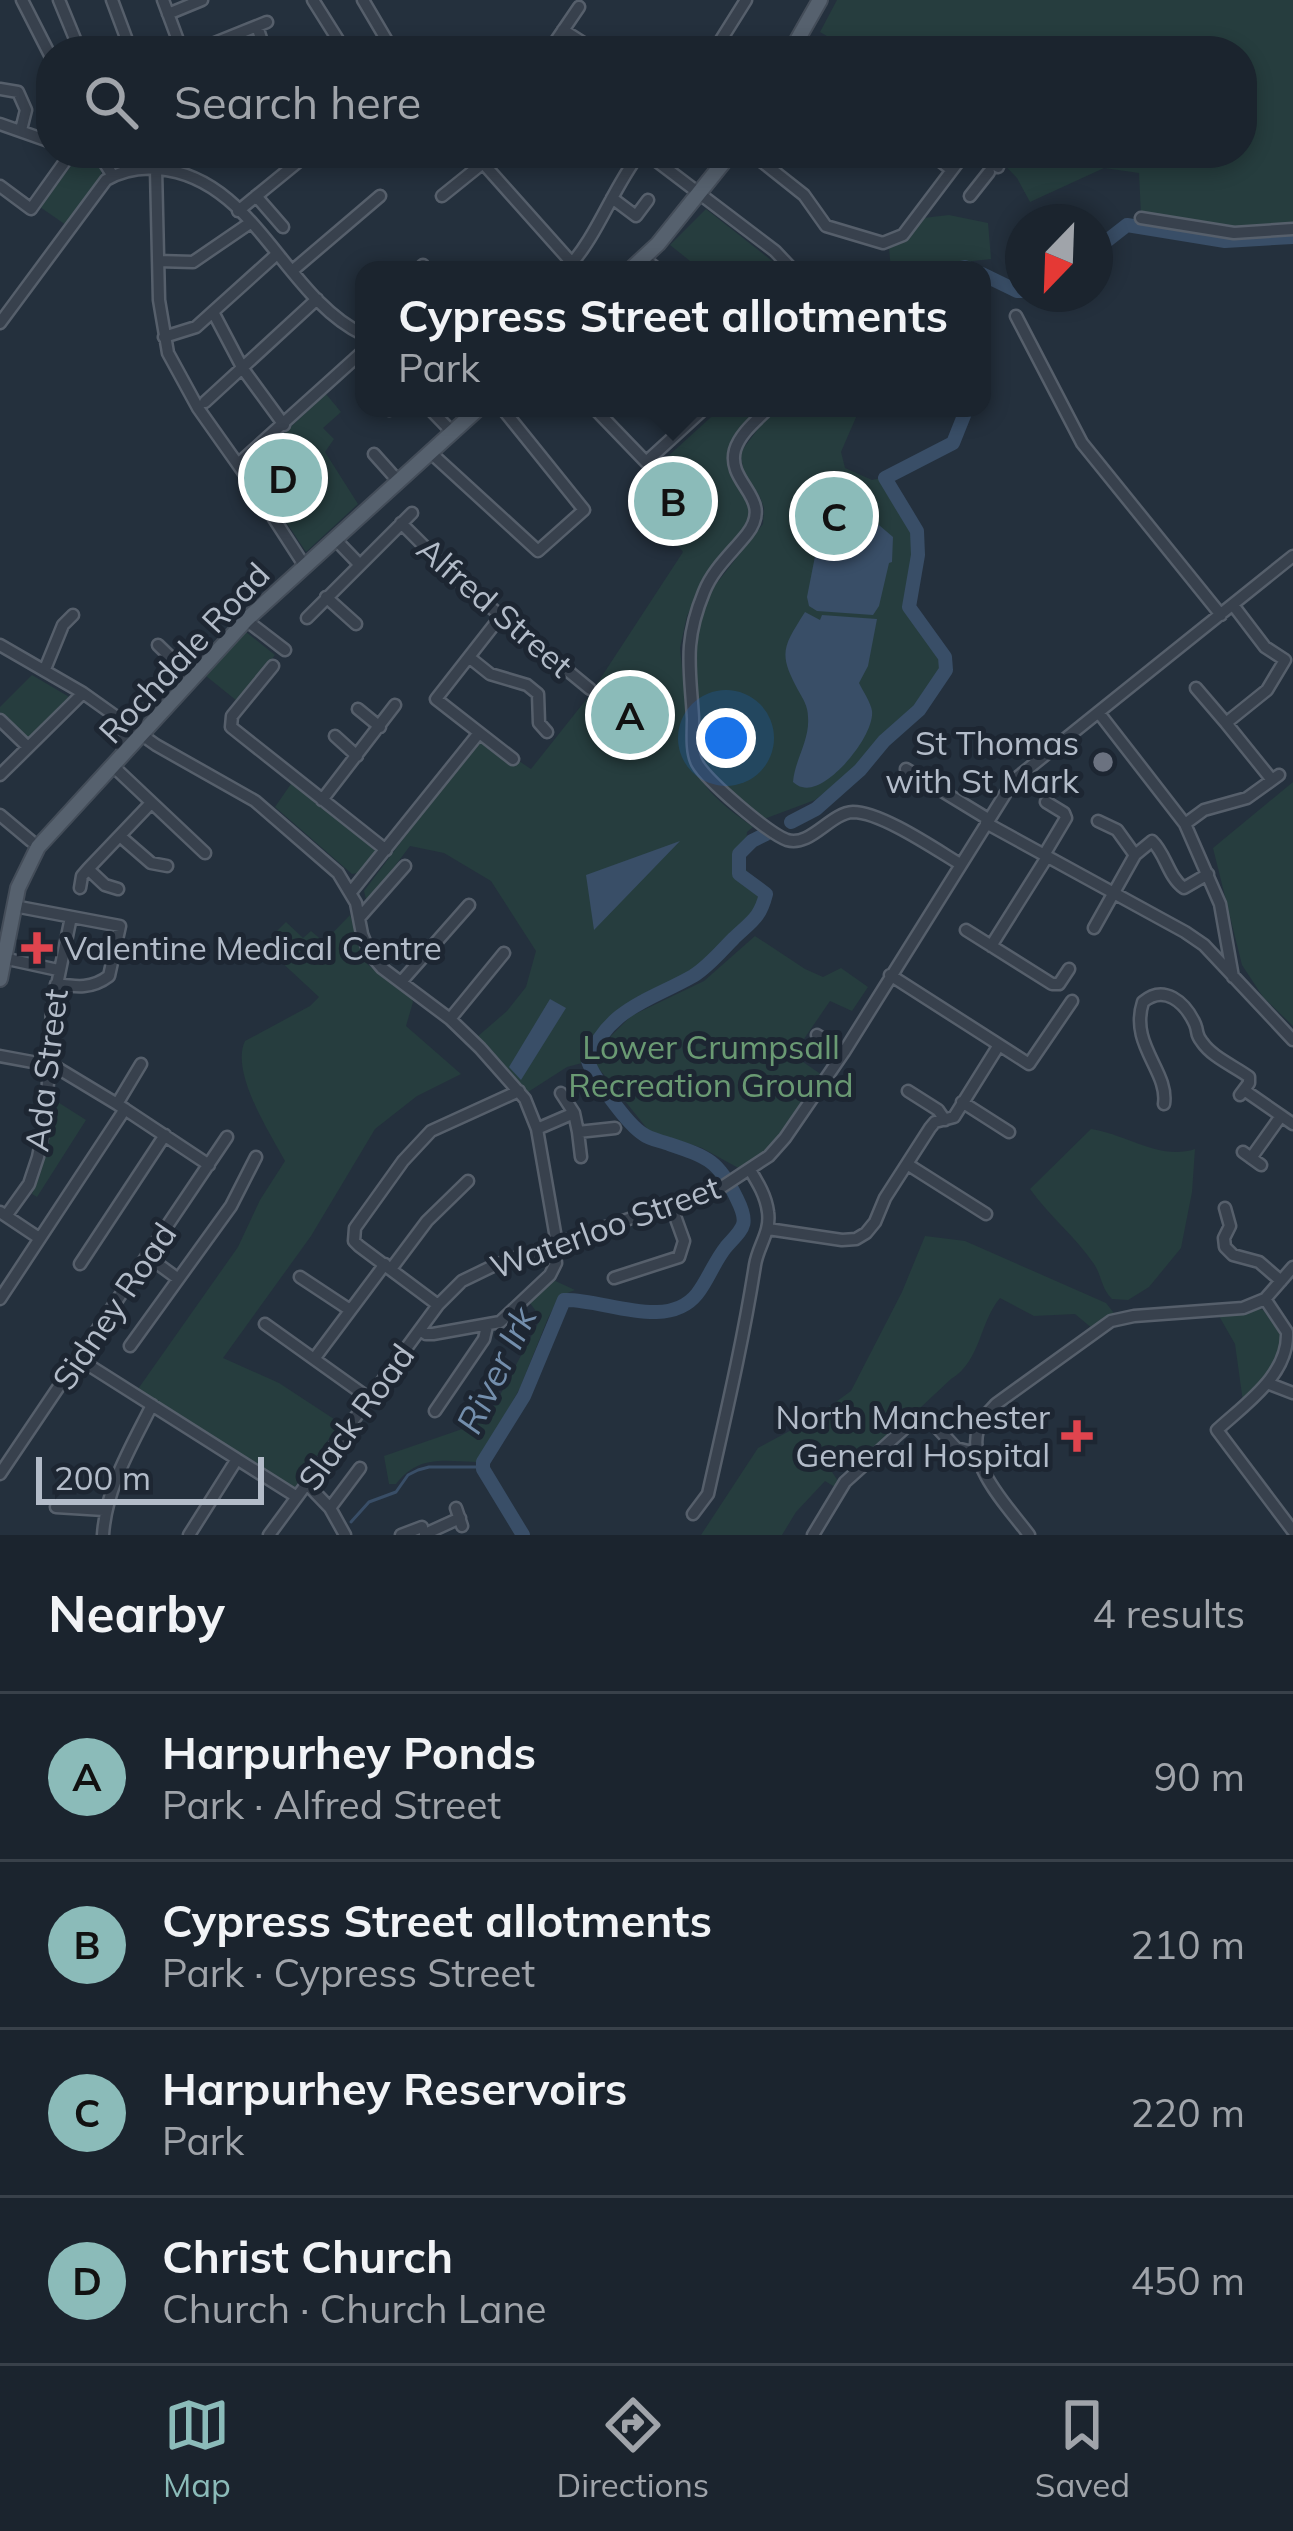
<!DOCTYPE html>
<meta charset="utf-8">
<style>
:root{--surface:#1b242e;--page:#242c36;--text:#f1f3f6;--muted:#a0a4aa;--line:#39414a;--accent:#8bbbb9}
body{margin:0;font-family:Mulish,sans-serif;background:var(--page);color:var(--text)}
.compass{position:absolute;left:1005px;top:204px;width:108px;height:108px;border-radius:50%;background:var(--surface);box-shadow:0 6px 18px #0003;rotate:203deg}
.scale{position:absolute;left:36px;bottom:30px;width:228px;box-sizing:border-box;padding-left:12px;border:6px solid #b3bcc9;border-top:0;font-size:33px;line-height:42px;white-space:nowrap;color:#b3bcc9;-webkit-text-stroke:9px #1d2632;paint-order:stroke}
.you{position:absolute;left:726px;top:738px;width:42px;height:42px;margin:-30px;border:9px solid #fff;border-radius:50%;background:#1a73e8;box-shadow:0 0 0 18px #1a73e833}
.badge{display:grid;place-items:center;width:78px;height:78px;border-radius:50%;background:var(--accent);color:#111;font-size:39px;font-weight:700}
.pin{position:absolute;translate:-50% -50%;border:6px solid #fff;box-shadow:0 3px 12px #0006}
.popup{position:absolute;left:355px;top:261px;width:636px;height:156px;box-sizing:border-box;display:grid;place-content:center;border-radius:24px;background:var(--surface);filter:drop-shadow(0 3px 9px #0005);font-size:39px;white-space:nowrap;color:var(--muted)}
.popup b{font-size:45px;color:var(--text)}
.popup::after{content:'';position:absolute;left:50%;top:100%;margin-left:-24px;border:24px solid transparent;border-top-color:var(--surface)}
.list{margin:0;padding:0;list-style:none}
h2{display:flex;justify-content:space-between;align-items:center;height:156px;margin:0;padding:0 48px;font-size:51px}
h2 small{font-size:39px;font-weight:400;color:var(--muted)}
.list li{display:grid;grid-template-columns:78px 1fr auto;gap:36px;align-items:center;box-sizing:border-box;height:168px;padding:0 48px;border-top:3px solid var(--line)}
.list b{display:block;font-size:45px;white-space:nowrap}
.list p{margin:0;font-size:39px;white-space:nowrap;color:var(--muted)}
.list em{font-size:39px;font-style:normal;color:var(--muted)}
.icon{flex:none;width:66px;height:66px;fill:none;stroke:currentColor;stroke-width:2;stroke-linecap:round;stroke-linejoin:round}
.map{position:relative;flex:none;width:1293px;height:1535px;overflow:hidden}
.search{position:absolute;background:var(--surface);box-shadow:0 6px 18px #0003;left:36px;right:36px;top:36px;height:132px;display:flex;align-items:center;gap:30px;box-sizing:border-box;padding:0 42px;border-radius:48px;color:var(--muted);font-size:45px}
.sheet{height:828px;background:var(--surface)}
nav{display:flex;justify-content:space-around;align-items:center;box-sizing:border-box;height:168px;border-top:3px solid var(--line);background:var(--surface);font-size:33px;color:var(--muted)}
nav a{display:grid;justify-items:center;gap:6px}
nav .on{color:var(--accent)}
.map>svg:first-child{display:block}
</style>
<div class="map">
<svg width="1293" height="1535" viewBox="0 0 1293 1535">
<rect width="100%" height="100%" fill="#24303d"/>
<path fill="#263d3e" d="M837,0H1293V227L1247,231L1141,215L1139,173L1104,168L1030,202L1017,178L993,153H1242V51H852L820,32Z
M78,157L96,163L102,170L100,177L66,225L40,207Z
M706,209L776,264L781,270H692L695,265L670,245Z
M949,215L988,223L991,259L947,264L945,270H891L889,248L907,240L923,218Z
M326,394L341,412L323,428L334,439L325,452L358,504L306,552L249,466Z
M721,408H760C741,428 716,451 735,480C740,489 747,497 752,507L745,526L709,572L687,616L680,648L691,761C704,792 727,808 753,827L747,832L744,866L759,892L757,909L695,971L622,1008L592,1037L582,1063L567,1067L528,1092L477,1037L507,1011L526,987L536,951L491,881L444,853L410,846L367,903L364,891L481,736L531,769L589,696L683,552L632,489Z
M780,408H860L841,452L845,468L872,480L881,478L914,531L915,553L906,608L940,657L941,671L915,707L878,738L856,769L815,800L761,820L719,784L701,758L698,695L691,654L696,628L709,593L763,524L764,508L760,497L744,472L740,453L761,425Z
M246,632L275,655L237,701L206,676Z
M32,675L71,698L29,740L0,712V707Z
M293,781L376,849L378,854L358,873L352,874L275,807Z
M1293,782V1026L1263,997L1242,965L1213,848Z
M350,915L367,964L411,997L413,1002L406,1026L461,1074L417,1096L375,1129L311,1236L223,1358L279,1383L340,1423L293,1490L138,1389L238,1247L260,1200L285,1161C270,1133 230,1072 245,1041L310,1006L319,997L263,945L286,922L303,938L311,931L324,942Z
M755,936L805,969L823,977L841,968L868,987L852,1011L830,1001L793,1055L822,1075L781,1139L742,1170L702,1148L649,1131L596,1065L607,1040L631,1016L704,981Z
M53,1099L86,1120L37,1197L32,1194C46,1166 52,1130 53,1099Z
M1091,1129C1126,1134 1160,1161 1195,1149L1192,1192L1181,1248L1149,1287L1128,1300L1112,1299C1101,1288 1102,1276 1094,1264C1076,1237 1049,1216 1030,1189Z
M925,1236L965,1241L1106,1303L1117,1317L1093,1329L1075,1314L1034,1316L1000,1298C979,1323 981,1361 951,1379L873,1452L863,1446L832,1472L838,1481L835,1487L825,1481L796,1512L782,1535H701L758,1448L812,1419L851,1391L902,1292Z
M551,1279L575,1290L560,1296L548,1318L520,1388L481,1458L476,1462C442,1461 419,1455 396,1484H389L384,1456L471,1426L493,1408L541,1318L530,1303Z
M1259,1309L1263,1310L1282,1335C1278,1364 1263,1381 1243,1402L1235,1344L1219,1316Z"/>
<path fill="#394e67" d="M834,474L850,482L859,508L893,537L892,562L889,563L879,606L873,615L817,611L809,606L807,597L819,536L820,480Z
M805,612L820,620L822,615L877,619L868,666L859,683C863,691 871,703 872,711C875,736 826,795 802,787C799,787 796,784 793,782C795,759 810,740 808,717C808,706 803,699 798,690C778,653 783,647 805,612Z
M680,841L594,930L586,875Z
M550,999L566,1008L521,1080L509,1067Z"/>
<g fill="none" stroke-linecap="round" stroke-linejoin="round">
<path stroke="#394e67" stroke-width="3" d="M351,1522L369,1502L396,1492L408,1475L418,1470L429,1467H478L483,1462"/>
<path stroke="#394e67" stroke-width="14" d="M1095,250L1127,225L1225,241L1293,237
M950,270L965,267L973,270
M982,274L1017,291H1023
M791,822L816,809L860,770L884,741L919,710L946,670L945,657L909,607L918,555L917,531L885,478L953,443L967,408
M523,1535L483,1469V1462L524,1396L564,1300C602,1298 667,1332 697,1294C708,1280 714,1262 726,1247C743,1228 750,1225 737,1199C719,1161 708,1157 669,1144C661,1141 649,1139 643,1134C628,1125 593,1077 588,1061C608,1008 649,1001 693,976C708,967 722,950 734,938C752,921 760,918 766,894L739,874V854L752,841L766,834"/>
<defs>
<path id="minor" d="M22,0L51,57
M59,0L80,51
M112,0L131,51
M163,0L182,51
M313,0L345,51
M363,0L393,51
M168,14L202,0
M257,26L265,51
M563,30L596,51
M195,51L267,22
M549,51L579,7
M714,51L746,0
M0,89L18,92L26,110L21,130
M0,124L51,142
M78,153L104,162L113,176
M474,153L572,263
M646,153L775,251L793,270
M751,153L804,195L826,226L883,243L903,235L965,153
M930,153L952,170
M981,153L998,167
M156,169L159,300L168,353L198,408L251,483L304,565
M0,186L31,209L71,153
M256,196L283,227
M442,196L483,163
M970,196L989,172
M612,198L636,216L648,200
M238,211L309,153
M1141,218L1234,233L1293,229
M644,258L658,270
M158,261L193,262L250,223
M418,270L423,265
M566,270C598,236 612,189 640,153
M292,271L380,196
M213,312L243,369L284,425
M1016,316L1082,443L1221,615
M0,323L106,180C123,170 140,167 159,169C255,178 284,297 364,335
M164,337L196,327L277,254
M205,402L317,299
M429,408L453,433
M594,408L646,462L705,408
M668,408L685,426
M769,408C757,420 740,433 735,450C726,484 775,498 747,534C732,553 713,569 704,592C683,643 690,667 693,718C693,732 691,751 697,763C707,781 768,833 787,840C811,847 830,813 853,812C881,812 935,849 960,864
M389,410L392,408
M431,453L538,551L584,510L502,408
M374,454L399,482
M238,464L360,354
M401,523L461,583L590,689
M335,539L359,564
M326,597L356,624
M1233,605L1265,647L1285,660L1267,690L1226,723L1272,780
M501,616L436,699L513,759
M307,618L412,513
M246,620L285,650
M0,645L83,693L156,745L255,801L338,873L356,903L362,934L370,954L382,968L450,1019L480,1048L525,1099L537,1129L557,1244
M158,645L191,677
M470,658L490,674L527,685L538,694L539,723L547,732
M273,666L232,716L231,727L386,850
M45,669L63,625L73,615
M1196,688L1226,723
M358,709L380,727
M1099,713L1185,824L1220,904L1233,977
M116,716L125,736L122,755
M0,720L28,747
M335,736L357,756
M114,767L205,853
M906,769L988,819
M0,775L83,693
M322,800L395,705
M0,815L31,841
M1098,821L1117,830L1135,855
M986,823L1185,932L1204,945L1293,1040
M1185,824L1204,810L1247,798L1279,775
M121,837L151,863L167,866
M1044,855L1066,818L1064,813L1046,802
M80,888L82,876L88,869
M118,889L105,885L88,869L151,803
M351,892L479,733
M14,906L120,926L109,976C92,989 77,987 56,984
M360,917L405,866
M1094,928L1135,855L1152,841C1166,854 1168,877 1184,888L1208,874
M966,930L1052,984H1059L1069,969
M991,946L1047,857
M3,958L58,970
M890,975L1029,1064L1072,1001
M401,982L469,905
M450,1019L504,953
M817,1035L844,1052
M0,1056L54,1066L117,1104L209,1165
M1244,1090L1293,1124
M908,1091L938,1110L945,1120
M561,1093L574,1113
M962,1102L1009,1132
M117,1104L141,1064
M1164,1104C1169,1071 1129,1045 1143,1002C1164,984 1185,1002 1195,1024C1199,1034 1195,1033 1202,1042C1212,1057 1234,1066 1249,1077V1083L1240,1095
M537,1129L574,1113L578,1132L615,1128
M578,1132L581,1157
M1243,1152L1261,1165
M1251,1158L1281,1116
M907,1164L986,1214
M1225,1208L1230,1226L1224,1238L1225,1247L1233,1255L1259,1262L1281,1281
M0,1212L39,1238
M6,1216L29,1184L38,1157L46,1117L52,1009L71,917
M768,1229L842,1240L856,1239L866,1233L875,1222L885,1198L930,1128L935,1122L954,1117L999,1045
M147,1256L177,1278
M80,1264L165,1135
M391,1269L427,1221L468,1181
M300,1277L350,1310
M614,1278L679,1257L684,1241L671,1205
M0,1299L125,1109
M1265,1299L1287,1332C1289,1375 1245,1404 1217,1430L1293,1531
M438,1305L359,1246L354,1241L355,1228L403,1161L431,1131L519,1091
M265,1324L370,1399
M420,1330L426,1334H433L500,1322L550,1275L556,1263L554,1245
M130,1346L231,1206L256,1157
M79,1359L297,1497
M314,1359L385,1264
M1267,1383L1293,1393
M435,1411L484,1339L487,1326
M0,1474L227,1137
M306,1483L330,1508L345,1535
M56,1507L104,1510
M330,1508L360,1468
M456,1508L462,1526
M693,1514L708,1494C725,1418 743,1342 755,1265C758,1246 771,1232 768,1212C766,1196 758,1183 750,1170
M425,1534L460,1518
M103,1535C106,1488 131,1447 152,1405
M189,1535L237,1459
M269,1535L438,1305L462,1281L495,1265L722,1187L769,1156L785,1138L844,1052L1014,780L1293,556
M401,1535L422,1527
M813,1535L845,1482L905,1428L919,1419H929L956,1448L976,1453
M1029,1535C1008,1506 958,1458 983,1419C986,1414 992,1409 996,1404L1111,1321L1134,1316L1243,1308L1265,1299L1293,1267"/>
<path id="major" d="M791,51L820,0
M630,270L658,244L731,153
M0,979L18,888L38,847L246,620L479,408"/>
</defs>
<use href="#minor" stroke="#565f6b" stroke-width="15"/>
<use href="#major" stroke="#444d59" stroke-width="18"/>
<use href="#minor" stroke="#38414d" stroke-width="10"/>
<use href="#major" stroke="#56616e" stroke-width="14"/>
</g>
<circle fill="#6b7280" stroke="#1d2632" stroke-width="4.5" cx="1103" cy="762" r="12"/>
<g fill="#e0444e" stroke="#1d2632" stroke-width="4.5">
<path d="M31 930h12v12h12v12h-12v12h-12v-12h-12v-12h12z"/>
<path d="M1071 1418h12v12h12v12h-12v12h-12v-12h-12v-12h12z"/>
</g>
<g text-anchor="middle" stroke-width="10" stroke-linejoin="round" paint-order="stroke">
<g font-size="33" fill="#b3bcc9" stroke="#1d2632">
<text transform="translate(495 607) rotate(41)" y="12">Alfred Street</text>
<text transform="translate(184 653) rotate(-47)" y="12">Rochdale Road</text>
<text transform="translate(46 1070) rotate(-83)" y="12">Ada Street</text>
<text transform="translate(605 1227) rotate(-20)" y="12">Waterloo Street</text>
<text transform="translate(114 1306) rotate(-56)" y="12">Sidney Road</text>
<text transform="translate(356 1417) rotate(-54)" y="12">Slack Road</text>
</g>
<g font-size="33" fill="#b3bcc9" stroke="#1d2632" text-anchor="end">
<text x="1079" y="755">St Thomas<tspan x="1079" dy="38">with St Mark</tspan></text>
<text x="64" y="960" text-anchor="start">Valentine Medical Centre</text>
<text x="1050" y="1429">North Manchester<tspan x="1050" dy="38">General Hospital</tspan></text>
</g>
<g font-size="33" fill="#6a9a73" stroke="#1d2632">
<text x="711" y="1059">Lower Crumpsall<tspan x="711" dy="38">Recreation Ground</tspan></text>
</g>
<g font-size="36" font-style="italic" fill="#738eac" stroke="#1d2632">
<text transform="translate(496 1370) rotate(-64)" y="13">River Irk</text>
</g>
</g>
</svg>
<svg class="compass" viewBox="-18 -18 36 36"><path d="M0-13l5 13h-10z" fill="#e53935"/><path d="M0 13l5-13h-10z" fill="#a0a4aa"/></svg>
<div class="scale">200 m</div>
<div class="you"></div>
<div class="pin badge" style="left:630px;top:715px">A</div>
<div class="pin badge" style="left:673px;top:501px">B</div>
<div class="popup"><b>Cypress Street allotments</b>Park</div>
<div class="pin badge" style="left:834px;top:516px">C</div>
<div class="pin badge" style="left:283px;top:478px">D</div>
<div class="search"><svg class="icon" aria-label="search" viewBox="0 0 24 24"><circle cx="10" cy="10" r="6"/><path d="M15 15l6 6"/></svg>Search here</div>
</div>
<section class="sheet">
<h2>Nearby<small>4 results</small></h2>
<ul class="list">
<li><span class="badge">A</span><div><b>Harpurhey Ponds</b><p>Park · Alfred Street</p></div><em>90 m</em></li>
<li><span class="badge">B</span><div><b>Cypress Street allotments</b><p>Park · Cypress Street</p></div><em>210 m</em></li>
<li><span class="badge">C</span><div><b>Harpurhey Reservoirs</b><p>Park</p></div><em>220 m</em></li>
<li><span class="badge">D</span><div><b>Christ Church</b><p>Church · Church Lane</p></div><em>450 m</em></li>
</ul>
</section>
<nav>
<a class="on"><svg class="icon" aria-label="map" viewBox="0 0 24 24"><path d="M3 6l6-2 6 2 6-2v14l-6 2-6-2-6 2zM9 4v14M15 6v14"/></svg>Map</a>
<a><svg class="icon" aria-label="directions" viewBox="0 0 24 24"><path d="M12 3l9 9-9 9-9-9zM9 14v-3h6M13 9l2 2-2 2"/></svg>Directions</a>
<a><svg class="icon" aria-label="saved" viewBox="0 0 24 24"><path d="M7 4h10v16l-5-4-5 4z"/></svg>Saved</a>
</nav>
